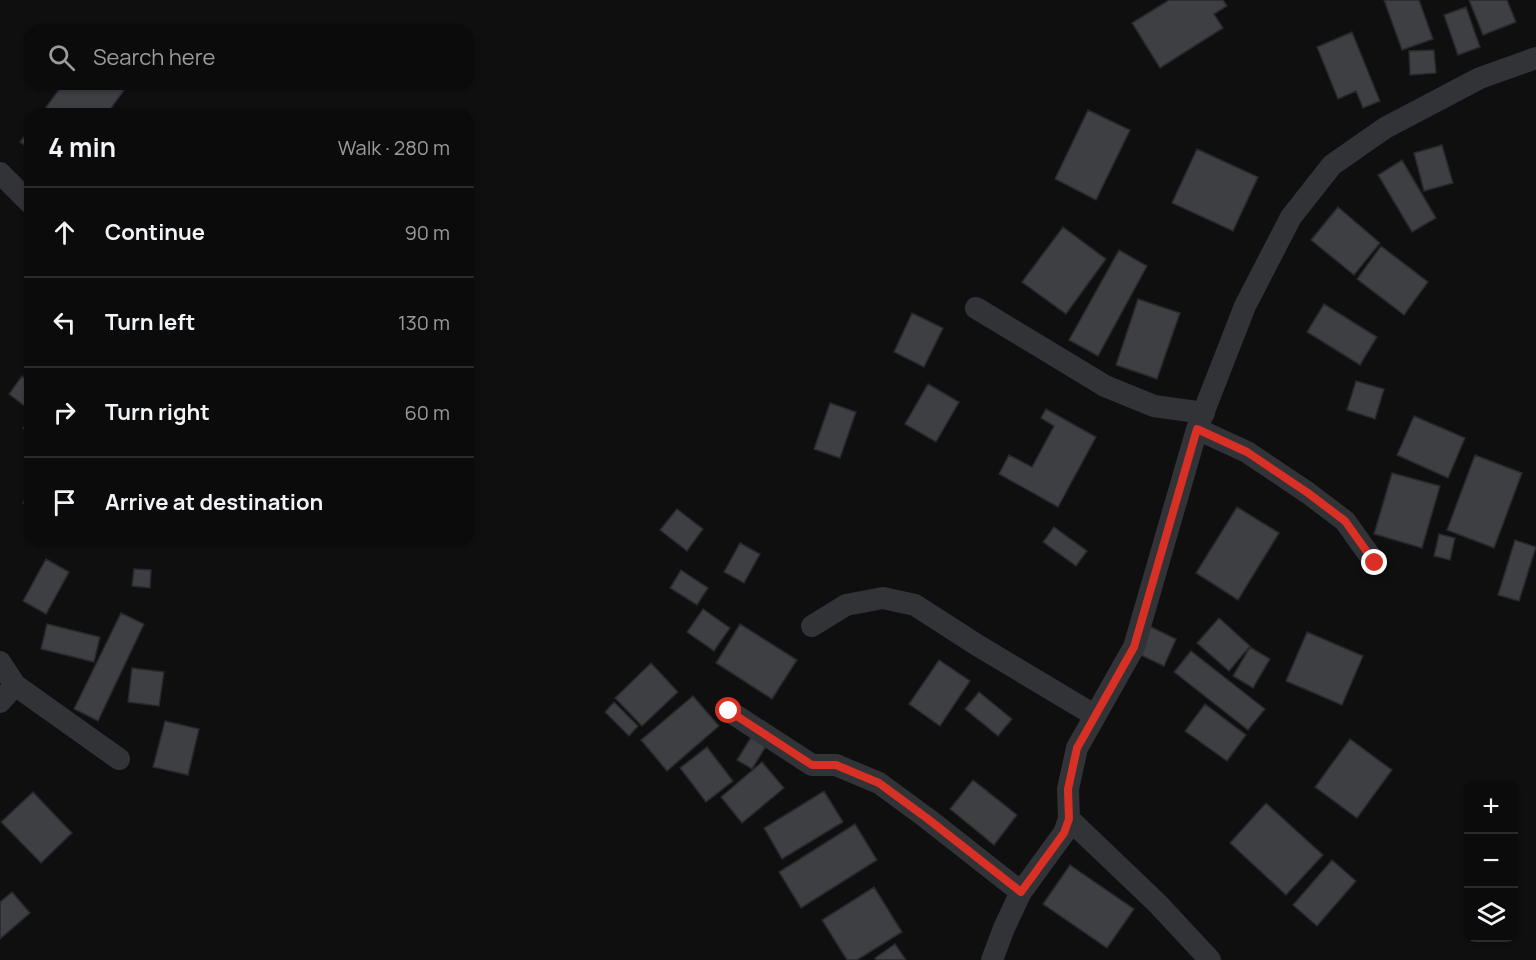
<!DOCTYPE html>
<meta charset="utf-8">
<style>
:root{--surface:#0b0b0c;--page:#19191a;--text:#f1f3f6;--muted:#9a9b9d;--line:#2b2b2d}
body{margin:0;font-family:Manrope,sans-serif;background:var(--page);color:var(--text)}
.controls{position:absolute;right:18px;bottom:18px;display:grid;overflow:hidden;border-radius:12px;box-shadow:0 2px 4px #0004}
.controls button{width:54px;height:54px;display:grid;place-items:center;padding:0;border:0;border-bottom:2px solid var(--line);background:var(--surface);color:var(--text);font:30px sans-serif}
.stop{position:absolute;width:18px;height:18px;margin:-14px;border:4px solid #d93025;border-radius:50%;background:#fff}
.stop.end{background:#d93025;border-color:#fff;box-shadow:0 2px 6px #0008}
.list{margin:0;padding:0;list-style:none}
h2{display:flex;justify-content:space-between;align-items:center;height:78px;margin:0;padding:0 24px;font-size:26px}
h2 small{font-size:20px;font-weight:400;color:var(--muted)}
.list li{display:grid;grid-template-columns:39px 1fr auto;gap:18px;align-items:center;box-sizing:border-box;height:90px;padding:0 24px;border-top:2px solid var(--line)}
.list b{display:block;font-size:22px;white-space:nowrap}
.list em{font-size:20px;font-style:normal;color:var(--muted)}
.icon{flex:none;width:33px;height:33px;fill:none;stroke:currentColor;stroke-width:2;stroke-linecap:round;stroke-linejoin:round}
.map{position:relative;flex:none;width:1536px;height:960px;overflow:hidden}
.search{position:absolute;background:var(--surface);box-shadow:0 2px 4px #0004;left:24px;top:24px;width:450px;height:66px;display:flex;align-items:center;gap:15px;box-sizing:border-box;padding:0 21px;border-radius:18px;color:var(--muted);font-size:22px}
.panel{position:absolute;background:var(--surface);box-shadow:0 2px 4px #0004;left:24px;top:108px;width:450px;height:438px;border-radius:18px}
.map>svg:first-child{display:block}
</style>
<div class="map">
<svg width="1536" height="960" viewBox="0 0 1536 960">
<rect width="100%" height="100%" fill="#0f0f10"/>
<path fill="#3e3f43" stroke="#29292c" stroke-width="1.5" d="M1169,0H1223L1227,6L1214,14L1223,28L1160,68L1132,23Z
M1384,0H1419L1433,39L1402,50Z
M1469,0H1507L1516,22L1483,35Z
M1466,7L1480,47L1458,55L1444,15Z
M1352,32L1380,101L1363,108L1356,91L1338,99L1317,47Z
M1434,50L1436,73L1410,75L1409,51Z
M63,84H124L127,86L107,114H41Z
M1088,110L1130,130L1096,200L1055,179Z
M30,128V149L20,142Z
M1442,145L1453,183L1424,191L1414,153Z
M1197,149L1258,177L1233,231L1172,203Z
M1402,160L1436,218L1412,232L1378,175Z
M1338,207L1380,243L1354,275L1311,240Z
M1063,227L1106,259L1066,314L1022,282Z
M1381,246L1428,282L1404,315L1357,279Z
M1119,250L1147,266L1098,356L1069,340Z
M1138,299L1180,313L1157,379L1116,365Z
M1324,304L1377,337L1360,365L1307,332Z
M912,313L943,328L924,367L894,352Z
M22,376L30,382V410L9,394Z
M1356,381L1384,389L1375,419L1347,410Z
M928,384L959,402L936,442L905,424Z
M830,403L856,412L840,458L814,449Z
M1046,409L1096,437L1058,507L999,474L1009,455L1032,467L1054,426L1041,418Z
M1414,416L1465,438L1448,478L1397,455Z
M30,419V434L23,428Z
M1475,455L1522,473L1494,548L1447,530Z
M1392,473L1440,486L1422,548L1374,534Z
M30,489V507L23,503Z
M1237,507L1279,533L1238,600L1196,573Z
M677,509L703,529L687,551L660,530Z
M1054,527L1087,551L1076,566L1043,542Z
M1439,534L1455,538L1450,560L1434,556Z
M1515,540L1536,547L1519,601L1498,595Z
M740,543L760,554L744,583L724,572Z
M46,559L69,572L46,614L23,601Z
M134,569L151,570L150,588L132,586Z
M681,570L708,588L697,605L670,588Z
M703,609L730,628L714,651L687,632Z
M121,613L144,624L98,721L74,709Z
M1219,618L1250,646L1229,671L1197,643Z
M47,624L100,637L94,662L41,649Z
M740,624L797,660L772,699L716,663Z
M1149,626L1176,639L1164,666L1136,653Z
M1307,632L1363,656L1342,705L1286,681Z
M1250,647L1270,659L1253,688L1233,676Z
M1191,651L1265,709L1248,730L1174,672Z
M939,660L970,681L940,726L909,704Z
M651,663L678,692L642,726L615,698Z
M132,668L164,672L159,706L128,702Z
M979,692L1012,719L998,736L965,709Z
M693,696L719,726L667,771L641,740Z
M614,702L638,726L629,736L605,712Z
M1205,704L1246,735L1227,761L1185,731Z
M165,721L199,729L188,775L153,767Z
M753,734L768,743L752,769L737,760Z
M1350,739L1392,770L1357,818L1315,787Z
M707,747L733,781L706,802L680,768Z
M762,762L784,788L742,823L721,797Z
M973,780L1017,815L994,845L950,809Z
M824,791L843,822L782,859L764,828Z
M33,792L72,833L41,863L1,822Z
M1266,803L1323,855L1286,895L1230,843Z
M855,824L877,860L801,908L779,872Z
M1332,860L1356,881L1317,926L1293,905Z
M1070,865L1134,909L1107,948L1043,904Z
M874,887L902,932L857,960H847L822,920Z
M12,892L30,913L0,939V902Z
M895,944L906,960H876L875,958Z"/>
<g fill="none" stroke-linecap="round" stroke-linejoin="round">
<path stroke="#323337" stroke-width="22" d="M0,173L30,203
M976,308L1105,386L1154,406L1204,413
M1197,429L1247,452L1308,493L1345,521L1375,563
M812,626L846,605L883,598L915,605L977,645L1094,715
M0,662L15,685L119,759
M0,702L15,685
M729,711L812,765H836L879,783L928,819L1021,892
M1069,819L1158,904L1210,960
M992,960L1004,928L1021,892L1064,833L1069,819L1068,789L1077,748L1134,647L1197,429L1245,306L1291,217L1332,165L1385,128L1480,78L1536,58"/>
</g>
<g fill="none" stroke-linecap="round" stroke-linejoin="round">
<path stroke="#d93025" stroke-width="8" d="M729,711L812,765H836L879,783L928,819L1021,892L1064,833L1069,819L1068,789L1077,748L1134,647L1197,429L1247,452L1308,493L1345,521L1375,563"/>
</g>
</svg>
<div class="controls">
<button>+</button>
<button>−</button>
<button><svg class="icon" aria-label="layers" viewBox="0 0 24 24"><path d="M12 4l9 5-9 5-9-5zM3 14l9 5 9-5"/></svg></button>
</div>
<div class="stop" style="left:729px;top:711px"></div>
<div class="stop end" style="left:1375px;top:563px"></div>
<div class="search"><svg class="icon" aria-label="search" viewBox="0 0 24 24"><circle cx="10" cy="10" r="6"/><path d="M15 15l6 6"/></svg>Search here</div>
<section class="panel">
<h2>4 min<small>Walk · 280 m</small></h2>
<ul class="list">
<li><svg class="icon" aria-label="ahead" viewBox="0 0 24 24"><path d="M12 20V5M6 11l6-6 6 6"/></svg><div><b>Continue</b></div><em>90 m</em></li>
<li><svg class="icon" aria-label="left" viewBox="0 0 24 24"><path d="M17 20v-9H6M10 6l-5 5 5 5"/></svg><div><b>Turn left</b></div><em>130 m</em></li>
<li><svg class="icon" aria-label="right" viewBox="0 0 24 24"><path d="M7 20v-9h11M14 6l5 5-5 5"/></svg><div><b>Turn right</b></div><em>60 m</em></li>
<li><svg class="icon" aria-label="arrive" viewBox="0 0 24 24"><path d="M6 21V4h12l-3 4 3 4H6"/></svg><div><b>Arrive at destination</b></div></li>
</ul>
</section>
</div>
